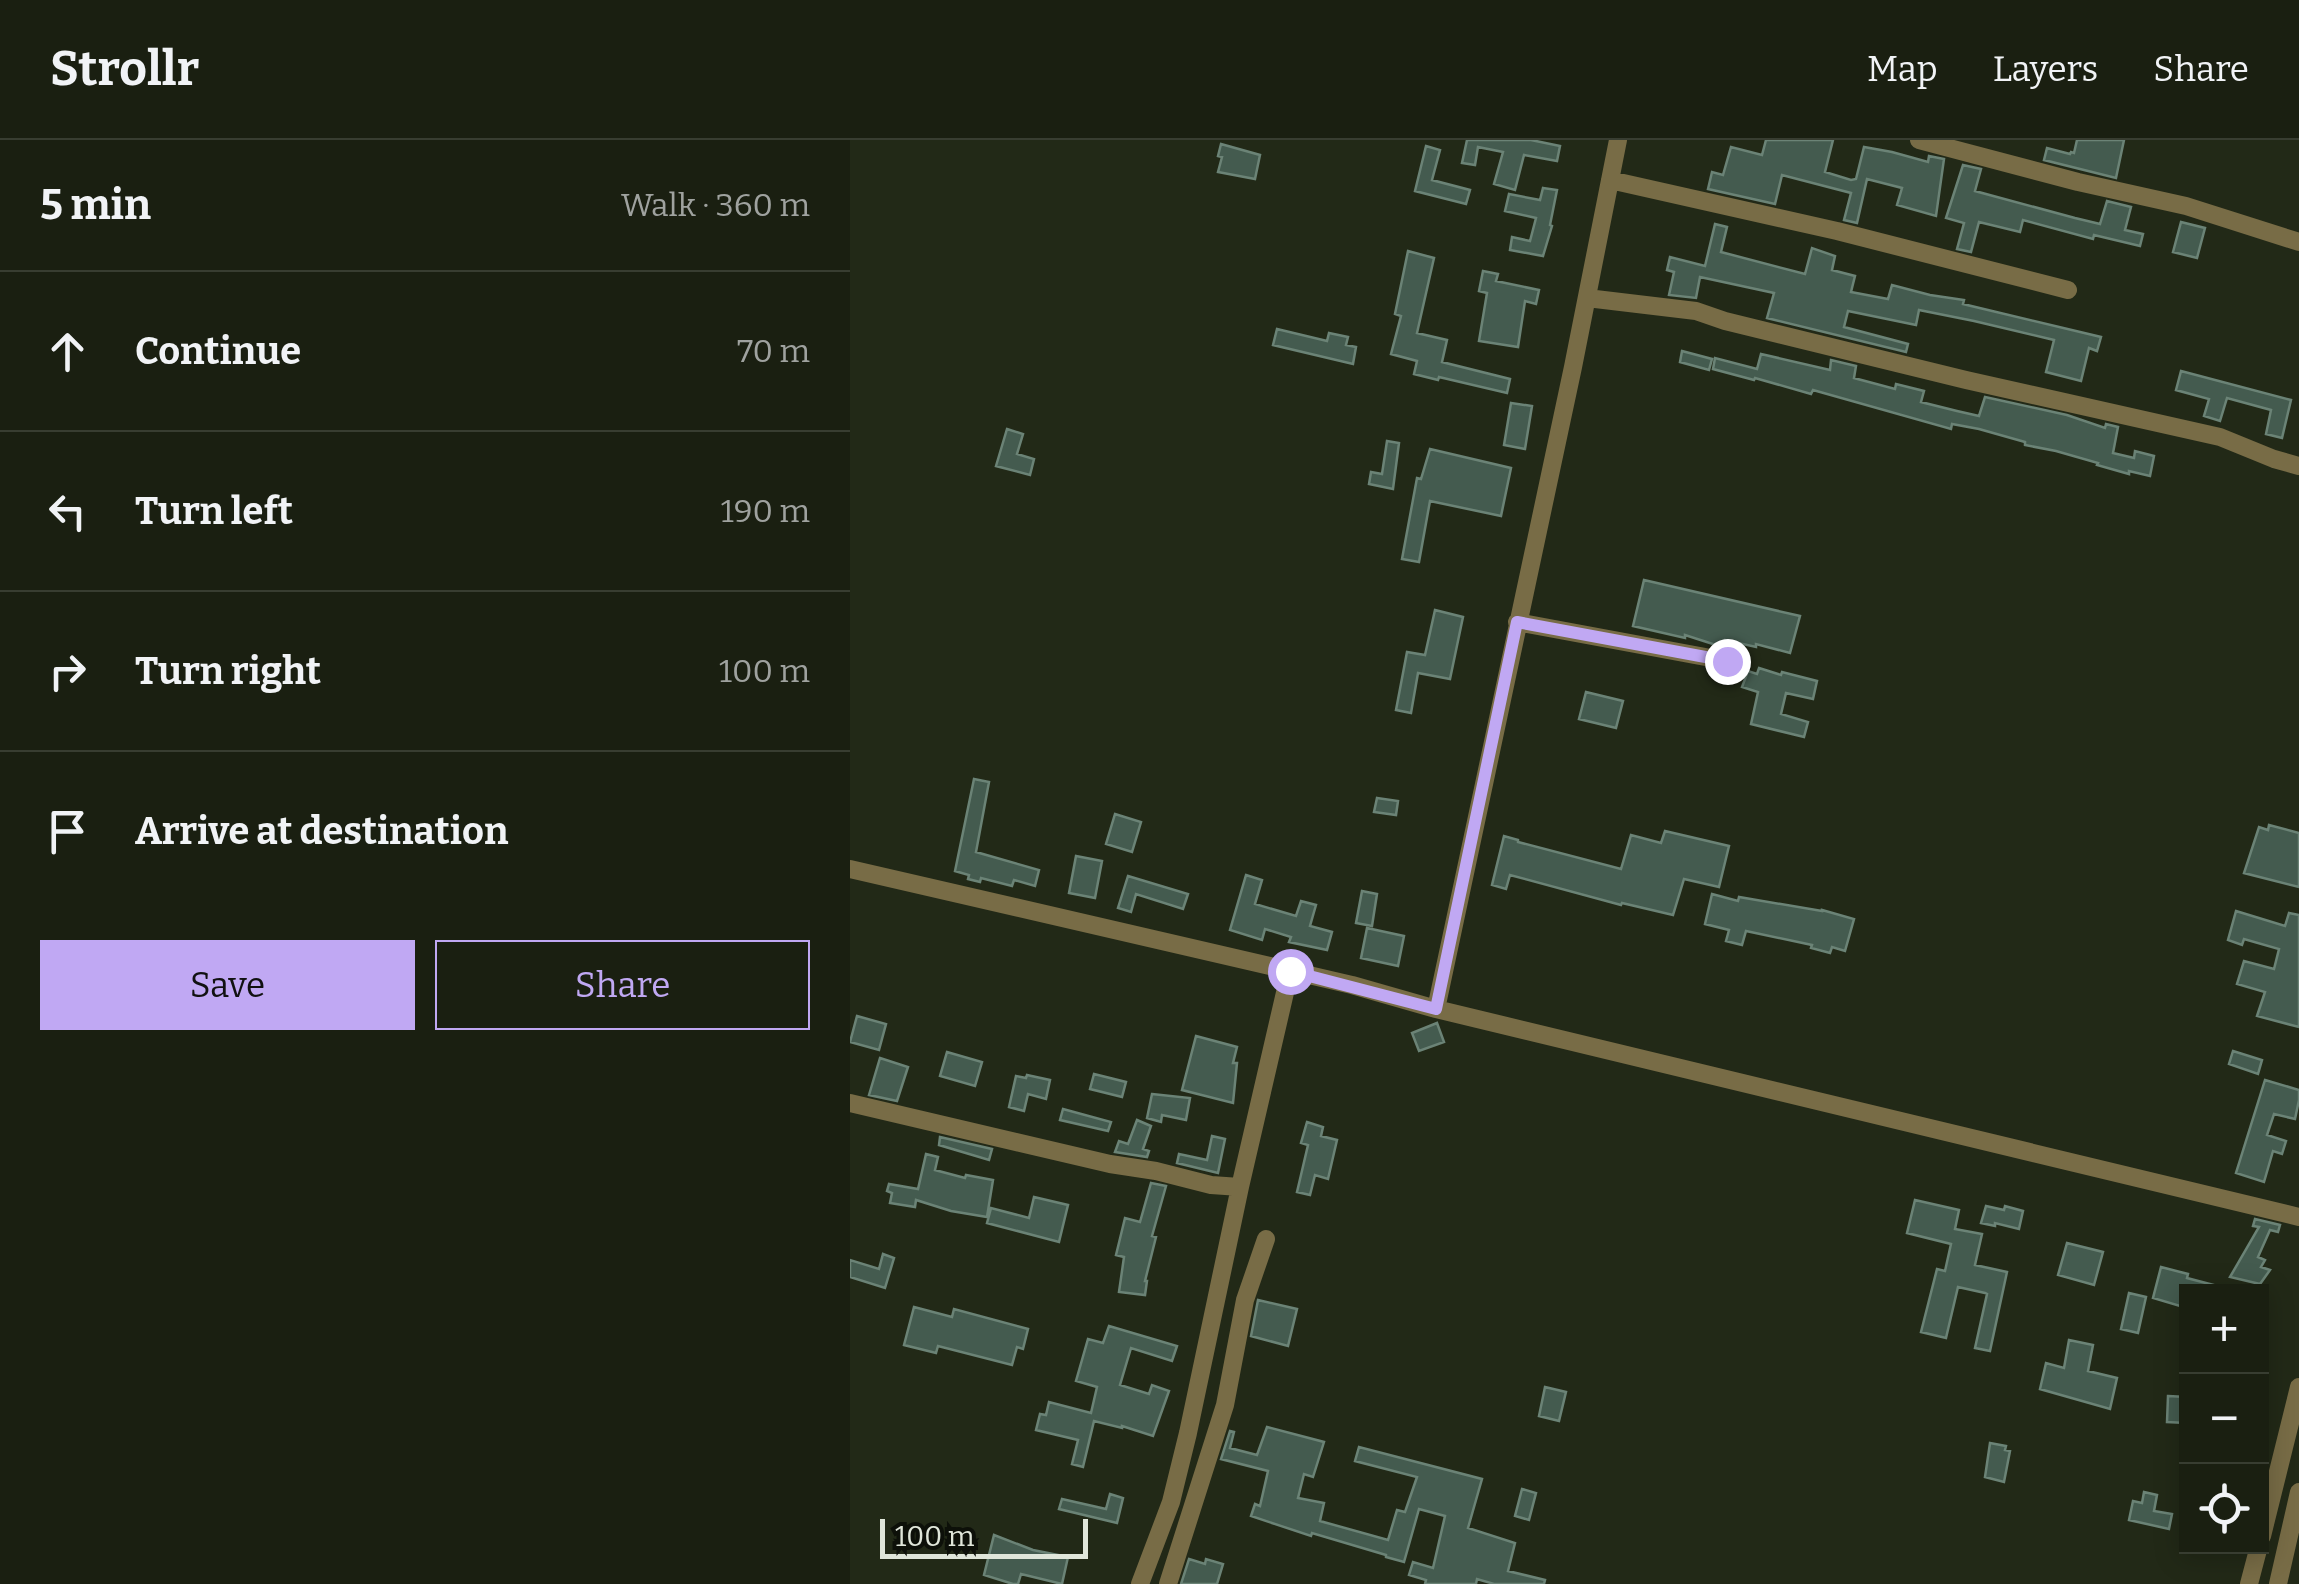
<!DOCTYPE html>
<meta charset="utf-8">
<style>
:root{--surface:#1a1f11;--page:#272c1f;--text:#f1f3f6;--muted:#9fa29f;--line:#383d31;--accent:#c0a8f3}
body{margin:0;font-family:Bitter,serif;background:var(--page);color:var(--text)}
.controls{position:absolute;right:30px;bottom:30px;display:grid;overflow:hidden;border-radius:0px;box-shadow:0 5px 25px #0003}
.controls button{width:90px;height:90px;display:grid;place-items:center;padding:0;border:0;border-bottom:2px solid var(--line);background:var(--surface);color:var(--text);font:50px sans-serif}
.scale{position:absolute;left:30px;bottom:25px;width:208px;box-sizing:border-box;padding-left:10px;border:5px solid #e0e6da;border-top:0;font-size:28px;line-height:35px;white-space:nowrap;color:#e0e6da;-webkit-text-stroke:8px #0d1009;paint-order:stroke}
.stop{position:absolute;width:30px;height:30px;margin:-22px;border:8px solid #c0a8f3;border-radius:50%;background:#fff}
.stop.end{background:#c0a8f3;border-color:#fff;box-shadow:0 2px 10px #0008}
.list{margin:0;padding:0;list-style:none}
h2{display:flex;justify-content:space-between;align-items:center;height:130px;margin:0;padding:0 40px;font-size:42px}
h2 small{font-size:32px;font-weight:400;color:var(--muted)}
.list li{display:grid;grid-template-columns:65px 1fr auto;gap:30px;align-items:center;box-sizing:border-box;height:160px;padding:0 40px;border-top:2px solid var(--line)}
.list b{display:block;font-size:38px;white-space:nowrap}
.list em{font-size:32px;font-style:normal;color:var(--muted)}
.actions{display:flex;gap:20px;padding:30px 40px}
.actions a{flex:1;padding:22px 0;border:2px solid var(--accent);border-radius:0px;text-align:center;font-size:35px;color:var(--accent)}
.actions .main{background:var(--accent);color:#111}
.icon{flex:none;width:55px;height:55px;fill:none;stroke:currentColor;stroke-width:2;stroke-linecap:round;stroke-linejoin:round}
.map{position:relative;flex:none;width:1449px;height:1444px;overflow:hidden}
header{display:flex;align-items:center;gap:60px;box-sizing:border-box;height:140px;padding:0 50px;background:var(--surface);border-bottom:2px solid var(--line)}
header strong{font-size:48px}
nav{display:flex;gap:55px;margin-inline-start:auto;font-size:35px}
main{display:flex}
aside{flex:1;background:var(--surface)}
.map>svg:first-child{display:block}
</style>
<header>
<strong>Strollr</strong>
<nav><a>Map</a><a>Layers</a><a>Share</a></nav>
</header>
<main>
<aside>
<h2>5 min<small>Walk · 360 m</small></h2>
<ul class="list">
<li><svg class="icon" aria-label="ahead" viewBox="0 0 24 24"><path d="M12 20V5M6 11l6-6 6 6"/></svg><div><b>Continue</b></div><em>70 m</em></li>
<li><svg class="icon" aria-label="left" viewBox="0 0 24 24"><path d="M17 20v-9H6M10 6l-5 5 5 5"/></svg><div><b>Turn left</b></div><em>190 m</em></li>
<li><svg class="icon" aria-label="right" viewBox="0 0 24 24"><path d="M7 20v-9h11M14 6l5 5-5 5"/></svg><div><b>Turn right</b></div><em>100 m</em></li>
<li><svg class="icon" aria-label="arrive" viewBox="0 0 24 24"><path d="M6 21V4h12l-3 4 3 4H6"/></svg><div><b>Arrive at destination</b></div></li>
</ul>
<div class="actions"><a class="main">Save</a><a>Share</a></div>
</aside>
<div class="map">
<svg width="1449" height="1444" viewBox="0 0 1449 1444">
<rect width="100%" height="100%" fill="#222917"/>
<path fill="#445b4f" stroke="#6b8376" stroke-width="2.5" d="M617,0H681L710,6L707,21L674,15L665,50L644,44L653,12L628,7L625,25L612,23Z
M916,0H983L975,32L1001,40L1006,39L1014,7L1042,12L1078,22L1079,16L1094,19L1086,76L1047,65L1052,48L1017,39L1007,83L994,80L1001,53L932,35L925,64L858,49L862,32L873,35L881,7L912,15Z
M1227,0H1274L1266,38L1194,20L1197,8L1220,14L1221,12L1224,13Z
M371,4L410,15L405,39L368,32L372,17L368,16Z
M576,6L590,10L582,40L620,50L616,64L565,51Z
M1113,25L1131,29L1125,51L1225,78L1250,84L1257,61L1281,67L1275,90L1293,94L1290,106L1244,95L1243,99L1173,80L1170,92L1129,82L1121,112L1107,109L1114,83L1096,78Z
M693,48L707,50L700,85L702,86L693,116L660,110L662,97L680,101L686,78L655,71L659,54L690,60Z
M1331,82L1355,88L1347,118L1323,112Z
M865,84L877,87L871,112L955,134L962,108L985,116L982,130L1005,136L1001,152L1038,159L1042,145L1080,155L1114,160L1113,164L1251,197L1247,211L1239,208L1231,241L1196,232L1204,200L1124,181L1069,170L1066,185L998,171L994,187L1058,204L1056,212L917,178L924,153L850,137L846,158L819,155L824,132L817,130L820,117L855,126Z
M558,111L584,118L567,193L597,200L592,222L660,239L657,253L589,237L588,240L564,234L567,221L541,214L551,176L545,174Z
M633,131L648,134L646,141L689,150L686,164L675,161L668,207L629,201L637,153L629,151Z
M427,189L477,201L479,193L498,197L496,205L506,207L503,224L423,205Z
M832,211L862,219L859,230L830,222Z
M911,214L980,230L981,220L1006,226L1004,238L1045,249L1046,244L1074,251L1071,262L1107,271L1129,276L1135,257L1217,275L1255,288L1256,284L1268,287L1263,313L1284,318L1285,311L1304,316L1300,336L1279,331V334L1247,325L1248,323L1206,311L1175,305V302L1129,289L1102,284L1101,289L963,250L961,254L905,238L904,240L863,229L865,218L907,229Z
M1331,231L1441,260L1432,298L1416,294L1421,270L1377,258L1370,281L1354,276L1359,259L1326,250Z
M661,263L682,266L675,309L654,305Z
M157,289L173,294L167,314L184,319L180,335L146,326Z
M537,301L549,303L543,349L519,344L521,332L532,334Z
M580,309L661,328L651,376L580,361L569,422L552,419L567,338L571,339Z
M794,440L950,476L940,513L906,504V507L875,500L872,507L835,495V498L783,486Z
M585,470L613,477L600,539L568,533L561,573L546,570L557,512L575,515Z
M909,528L931,535L932,532L967,541L963,559L936,553L931,574L958,582L954,597L901,584L908,552L892,547L898,531L907,534Z
M736,552L773,561L766,588L729,579Z
M124,639L139,642L126,712L189,730L185,746L164,740L162,746L131,738L130,742L118,739L119,735L105,731Z
M527,658L548,661L546,675L524,672Z
M265,674L291,682L282,712L256,704Z
M1419,685L1449,693V747L1394,733L1409,687L1418,690Z
M815,691L879,706L869,747L834,739L823,775L772,763L771,765L660,735L656,749L642,745L654,696L668,700V702L771,729L781,695L811,703Z
M226,716L252,721L245,758L219,753Z
M396,735L412,740L405,764L446,776L451,761L466,765L460,786L482,792L477,810L439,802L441,797L415,789L412,800L380,790Z
M278,736L338,754L333,769L286,754L281,772L268,768Z
M512,751L527,754L522,786L506,783Z
M862,754L888,761L889,757L972,771V770L1004,779L995,811L982,807L980,813L961,808L962,805L896,791L892,805L876,801L879,790L855,784Z
M1386,771L1435,786L1439,773L1449,775V887L1407,876L1415,852L1387,844L1394,821L1424,829L1429,809L1394,799L1392,805L1378,800Z
M517,788L554,796L548,826L511,818Z
M7,876L36,884L29,910L0,902Z
M587,883L594,902L569,911L562,893Z
M346,896L387,907L383,923H387L383,963L332,950Z
M1383,911L1412,920L1408,934L1379,924Z
M97,912L132,922L125,946L90,936Z
M30,918L58,927L47,961L19,955Z
M244,934L276,942L272,957L240,949Z
M177,935L200,940L196,959L178,954L174,971L159,967L166,936L176,938Z
M1415,940L1449,950V960L1445,979L1424,974L1417,995L1436,1001L1432,1014L1423,1011L1414,1042L1386,1033Z
M302,954L340,958L336,980L312,975L311,982L297,978Z
M213,969L261,982L258,991L210,980Z
M287,980L301,986L293,1009L299,1011L297,1017L265,1012L269,1001L278,1004Z
M457,982L473,987L471,996L487,1000L478,1039L465,1035L460,1055L447,1052L458,1005L451,1003Z
M362,996L375,999L368,1033L327,1023L329,1014L357,1020Z
M90,997L142,1009L139,1020L89,1005Z
M76,1014L88,1017L85,1030L115,1038L116,1035L143,1040L137,1077L101,1071L66,1060L65,1067L40,1063L42,1053L37,1051L39,1044L68,1049Z
M301,1043L316,1046L302,1096L306,1097L295,1141H297L295,1155L269,1152L274,1117L266,1115L275,1078L290,1082Z
M184,1057L218,1065L209,1102L137,1083L141,1068L179,1078Z
M1065,1060L1109,1070L1105,1089L1132,1094L1125,1125L1157,1132L1140,1211L1125,1208L1137,1154L1135,1153L1108,1147L1096,1198L1071,1192L1087,1129L1095,1131L1101,1104L1057,1093Z
M1136,1066L1154,1070L1155,1066L1173,1071L1169,1089L1145,1083V1086L1131,1083Z
M1405,1079L1430,1085L1428,1092L1420,1090L1408,1117L1415,1120L1411,1127L1420,1130L1410,1144L1380,1137L1409,1087L1403,1086Z
M1217,1103L1253,1112L1244,1145L1208,1135Z
M33,1114L44,1118L35,1148L0,1137V1120L29,1129Z
M1311,1127L1338,1134L1337,1138L1375,1148V1152H1336V1165L1331,1163L1330,1166L1303,1158Z
M1279,1153L1296,1157L1288,1193L1271,1189Z
M408,1160L447,1169L438,1206L401,1196Z
M64,1167L102,1177L104,1169L178,1189L173,1209L167,1207L162,1225L88,1206L86,1213L54,1205Z
M259,1186L327,1206L322,1221L281,1208L270,1245L299,1254L302,1245L319,1251L303,1296L272,1286V1288L244,1281L233,1327L222,1324L228,1300L186,1290L190,1274L196,1275L199,1262L241,1273L247,1247L226,1241L238,1199L253,1203Z
M1219,1200L1243,1205L1238,1231L1267,1238L1260,1269L1190,1249L1196,1223L1214,1228Z
M695,1247L716,1252L709,1281L689,1276Z
M1318,1256L1336,1257V1283L1317,1282Z
M417,1287L474,1302L463,1337L454,1334L448,1358L474,1363L470,1381L538,1400L547,1370L555,1372L567,1337L505,1321L509,1307L632,1339L618,1388L665,1403L658,1431L695,1440L694,1444H644L627,1439L626,1444H575L576,1440L559,1435L563,1422L583,1428L595,1376L569,1369L554,1422L536,1417V1415L462,1393L461,1396L401,1376L405,1364L410,1366L418,1331L371,1319L380,1291L384,1292L380,1308L407,1315Z
M1140,1303L1156,1306L1155,1310L1160,1311L1154,1342L1135,1337Z
M672,1349L686,1353L679,1380L665,1376Z
M1294,1352L1307,1355L1304,1371L1322,1374L1319,1389L1279,1380L1283,1361L1292,1363Z
M260,1354L273,1358L267,1383L209,1369L212,1359L256,1369Z
M144,1395L183,1410L218,1417L212,1444L171,1434L168,1444H163L134,1435Z
M339,1419L355,1424L356,1419L373,1424L367,1444H331Z"/>
<g fill="none" stroke-linecap="round" stroke-linejoin="round">
<path stroke="#786c46" stroke-width="18" d="M1069,0L1228,42L1336,66L1449,102
M760,40L987,91L1218,150
M737,158L846,171L875,181L1116,240L1370,297L1424,319L1449,326
M667,482L877,521
M0,729L502,845L586,869L1449,1077
M586,869L723,227L768,0
M0,963L260,1024L306,1031L361,1045L390,1047
M1412,1396L1449,1247
M290,1444L321,1362L338,1293L390,1047L440,831
M318,1444L375,1265L395,1160L416,1099
M1399,1444L1409,1406
M1428,1444L1449,1352"/>
</g>
<g fill="none" stroke-linecap="round" stroke-linejoin="round">
<path stroke="#c0a8f3" stroke-width="12" d="M440,831L586,869L667,482L877,521"/>
</g>
</svg>
<div class="controls">
<button>+</button>
<button>−</button>
<button><svg class="icon" aria-label="locate" viewBox="0 0 24 24"><circle cx="12" cy="12" r="6"/><path d="M12 2v4M12 18v4M2 12h4M18 12h4"/></svg></button>
</div>
<div class="scale">100 m</div>
<div class="stop" style="left:440px;top:831px"></div>
<div class="stop end" style="left:877px;top:521px"></div>
</div>
</main>
